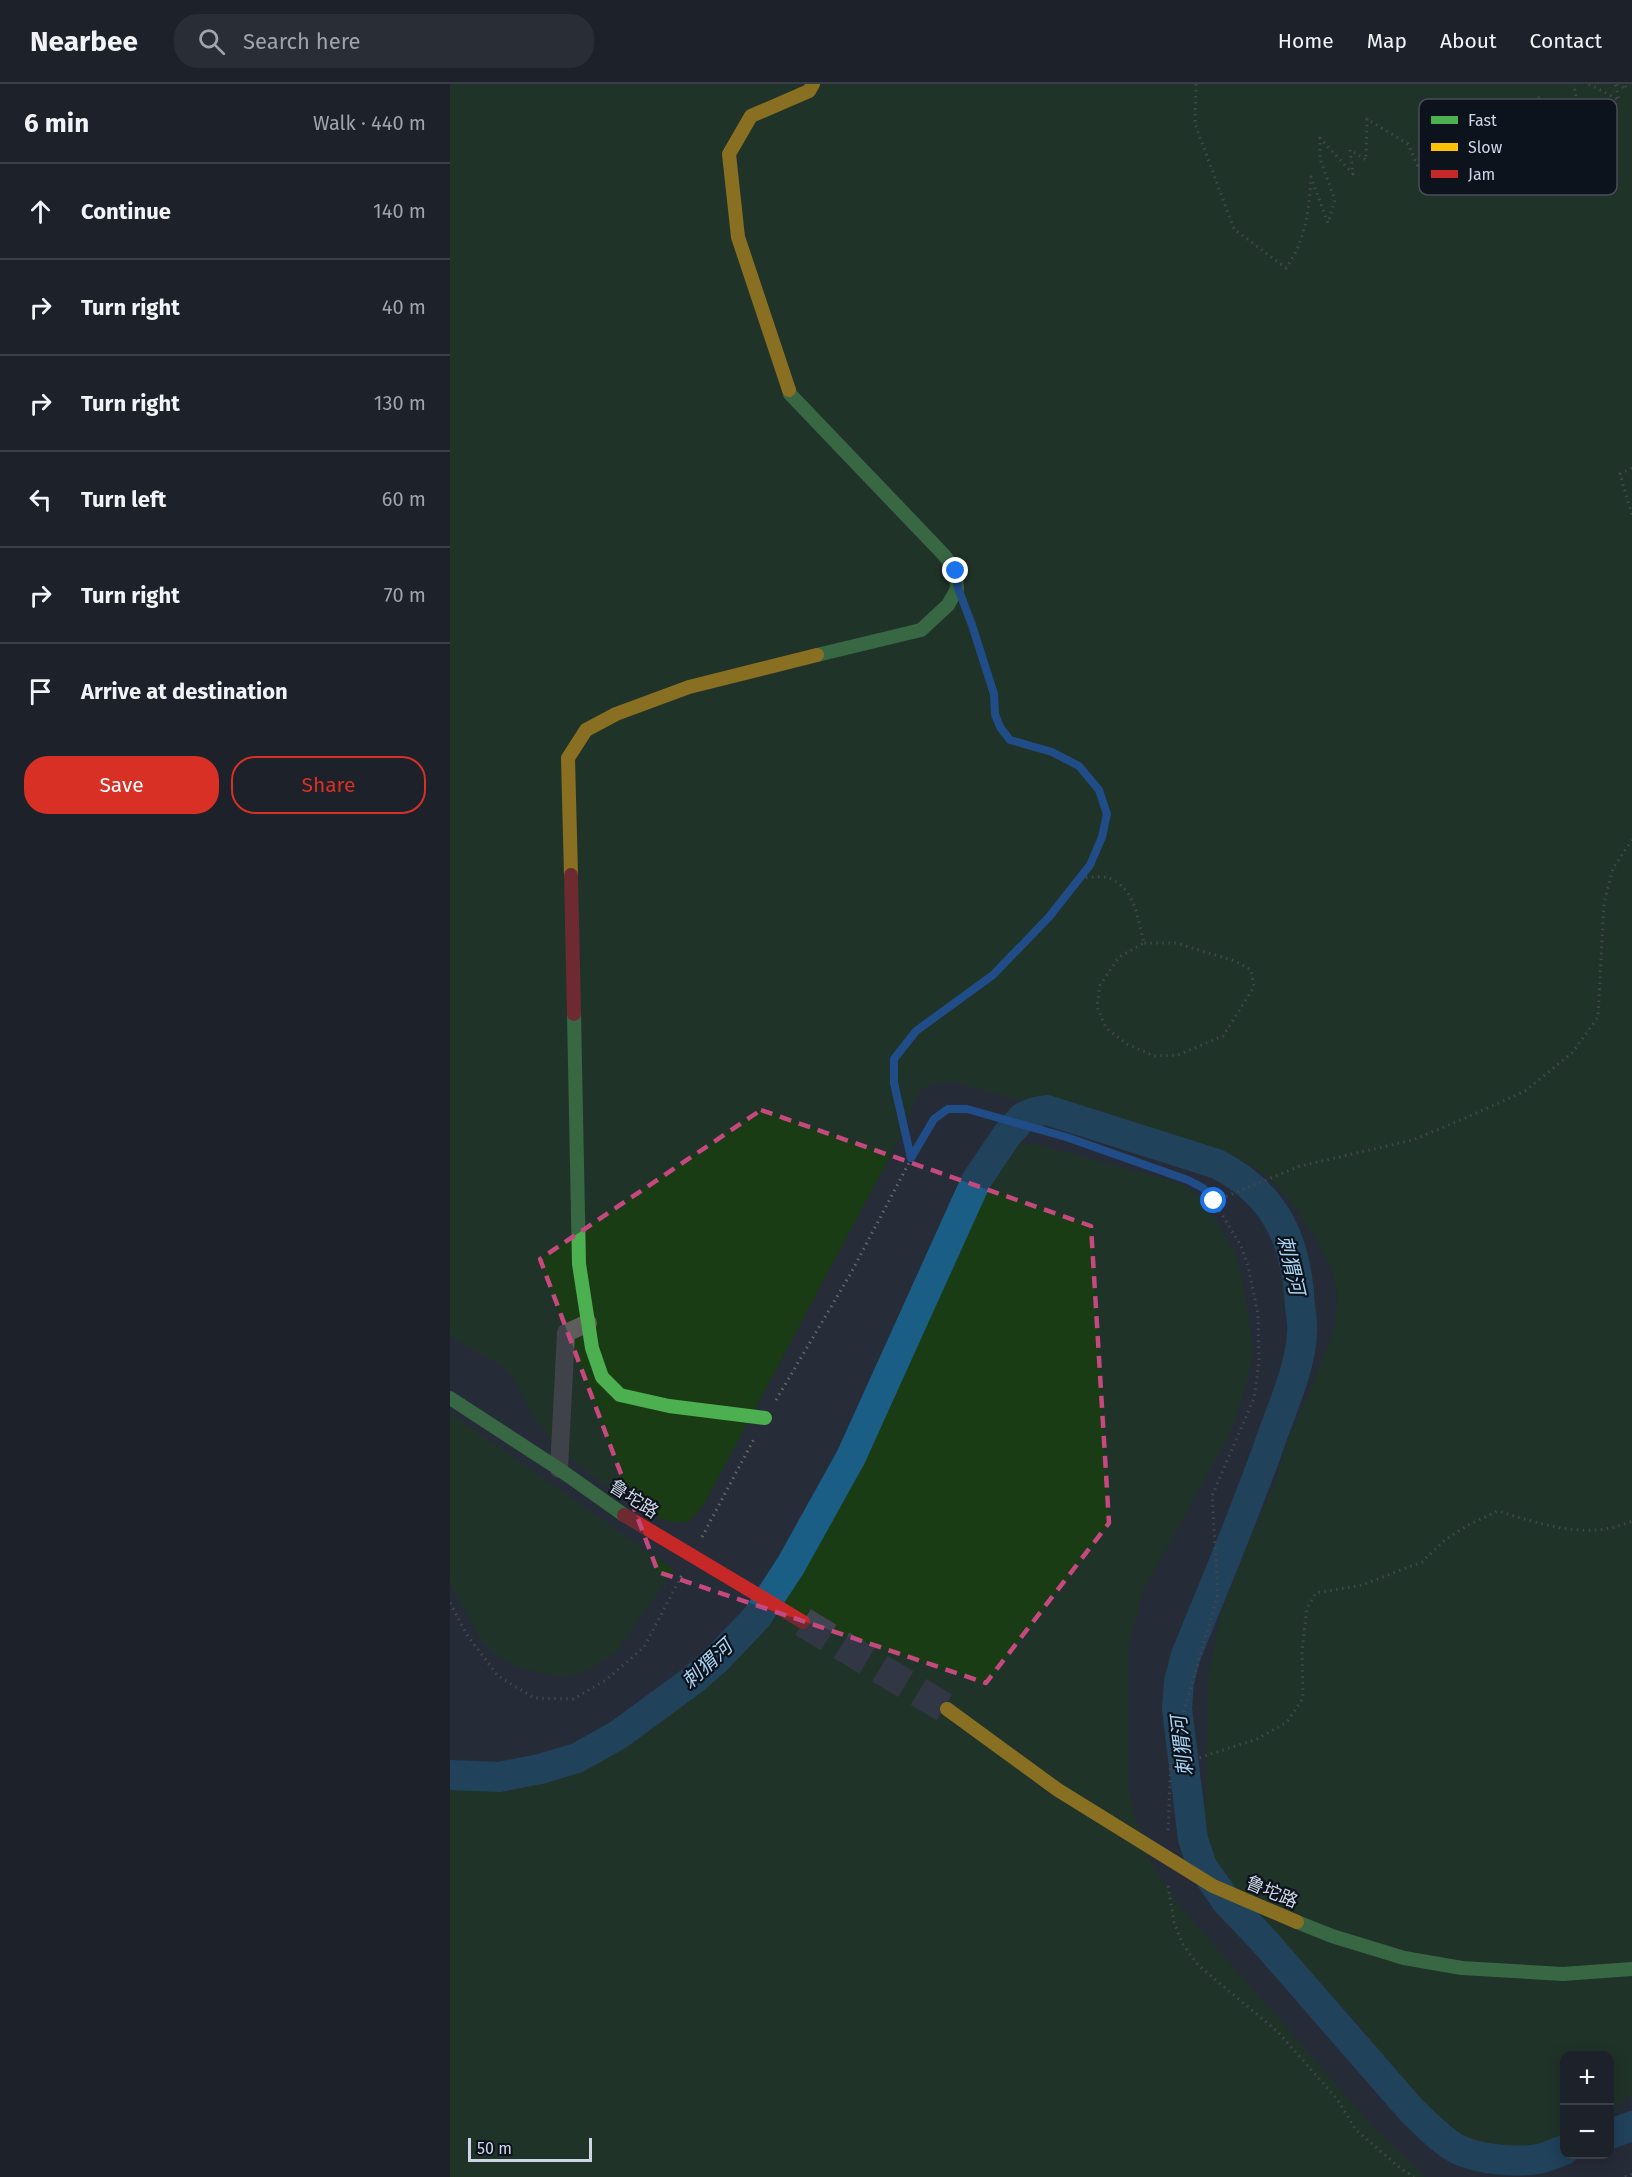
<!DOCTYPE html>
<meta charset="utf-8">
<style>
:root{--surface:#1c212a;--page:#292e36;--text:#f1f3f6;--muted:#a0a3a8;--line:#3a3e47;--accent:#d93025}
body{margin:0;font-family:"Fira Sans","Noto Sans SC",sans-serif;background:var(--page);color:var(--text)}
.controls{position:absolute;right:18px;bottom:18px;display:grid;overflow:hidden;border-radius:12px;box-shadow:0 3px 15px #0003}
.controls button{width:54px;height:54px;display:grid;place-items:center;padding:0;border:0;border-bottom:2px solid var(--line);background:var(--surface);color:var(--text);font:30px sans-serif}
.scale{position:absolute;left:18px;bottom:15px;width:124px;box-sizing:border-box;padding-left:6px;border:3px solid #ced6e5;border-top:0;font-size:16px;line-height:21px;white-space:nowrap;color:#ced6e5;-webkit-text-stroke:4px #0d131d;paint-order:stroke}
.stop{position:absolute;width:18px;height:18px;margin:-14px;border:4px solid #1a73e8;border-radius:50%;background:#fff}
.stop.end{background:#1a73e8;border-color:#fff;box-shadow:0 2px 6px #0008}
.list{margin:0;padding:0;list-style:none}
h2{display:flex;justify-content:space-between;align-items:center;height:78px;margin:0;padding:0 24px;font-size:26px}
h2 small{font-size:20px;font-weight:400;color:var(--muted)}
.list li{display:grid;grid-template-columns:39px 1fr auto;gap:18px;align-items:center;box-sizing:border-box;height:96px;padding:0 24px;border-top:2px solid var(--line)}
.list b{display:block;font-size:22px;white-space:nowrap}
.list em{font-size:20px;font-style:normal;color:var(--muted)}
.actions{display:flex;gap:12px;padding:18px 24px}
.actions a{flex:1;padding:14px 0;border:2px solid var(--accent);border-radius:24px;text-align:center;font-size:21px;color:var(--accent)}
.actions .main{background:var(--accent);color:#fff}
.icon{flex:none;width:33px;height:33px;fill:none;stroke:currentColor;stroke-width:2;stroke-linecap:round;stroke-linejoin:round}
.map{position:relative;flex:none;width:1182px;height:2093px;overflow:hidden}
header{display:flex;align-items:center;gap:36px;box-sizing:border-box;height:84px;padding:0 30px;background:var(--surface);border-bottom:2px solid var(--line)}
header strong{font-size:28px}
nav{display:flex;gap:33px;margin-inline-start:auto;font-size:21px}
.search{width:420px;height:54px;background:var(--page);display:flex;align-items:center;gap:15px;box-sizing:border-box;padding:0 21px;border-radius:24px;color:var(--muted);font-size:22px}
main{display:flex}
aside{flex:1;background:var(--surface)}
.map>svg:first-child{display:block}
</style>
<header>
<strong>Nearbee</strong>
<div class="search"><svg class="icon" aria-label="search" viewBox="0 0 24 24"><circle cx="10" cy="10" r="6"/><path d="M15 15l6 6"/></svg>Search here</div>
<nav><a>Home</a><a>Map</a><a>About</a><a>Contact</a></nav>
</header>
<main>
<aside>
<h2>6 min<small>Walk · 440 m</small></h2>
<ul class="list">
<li><svg class="icon" aria-label="ahead" viewBox="0 0 24 24"><path d="M12 20V5M6 11l6-6 6 6"/></svg><div><b>Continue</b></div><em>140 m</em></li>
<li><svg class="icon" aria-label="right" viewBox="0 0 24 24"><path d="M7 20v-9h11M14 6l5 5-5 5"/></svg><div><b>Turn right</b></div><em>40 m</em></li>
<li><svg class="icon" aria-label="right" viewBox="0 0 24 24"><path d="M7 20v-9h11M14 6l5 5-5 5"/></svg><div><b>Turn right</b></div><em>130 m</em></li>
<li><svg class="icon" aria-label="left" viewBox="0 0 24 24"><path d="M17 20v-9H6M10 6l-5 5 5 5"/></svg><div><b>Turn left</b></div><em>60 m</em></li>
<li><svg class="icon" aria-label="right" viewBox="0 0 24 24"><path d="M7 20v-9h11M14 6l5 5-5 5"/></svg><div><b>Turn right</b></div><em>70 m</em></li>
<li><svg class="icon" aria-label="arrive" viewBox="0 0 24 24"><path d="M6 21V4h12l-3 4 3 4H6"/></svg><div><b>Arrive at destination</b></div></li>
</ul>
<div class="actions"><a class="main">Save</a><a>Share</a></div>
</aside>
<div class="map">
<svg width="1182" height="2093" viewBox="0 0 1182 2093">
<rect width="100%" height="100%" fill="#262c38"/>
<path fill="#1a3c14" d="M0,0H1182V2010L1160,2027V1972H1114V2054C1091,2065 1046,2071 1021,2060C976,2040 933,1969 900,1931C888,1918 874,1906 861,1893C831,1859 801,1824 771,1790L762,1775L755,1728L759,1585L772,1528L799,1457L827,1393L838,1355L861,1305L884,1245L888,1211L881,1184L867,1156L841,1118L818,1092L795,1078L504,998L484,999L470,1006L448,1057L254,1420L240,1437C235,1438 227,1439 222,1438C187,1432 104,1365 85,1335C75,1320 71,1301 58,1288C45,1275 16,1264 0,1251Z
M568,1059L589,1061L722,1097L735,1102L748,1111L757,1123L786,1170L793,1198L803,1264L797,1297L789,1326L778,1353L693,1507L678,1565V1700L684,1728L699,1775L725,1816L926,2046L976,2093H0V1698H50L85,1694L123,1683L160,1665L291,1563L310,1541L355,1479L373,1440L407,1378L539,1095L557,1067Z
M0,1329L224,1486L165,1569L138,1586L113,1593L69,1584L47,1571L30,1554L0,1499Z"/>
<g fill="none" stroke-linecap="round" stroke-linejoin="round">
<path stroke="#1a5d85" stroke-width="30" d="M0,1691L49,1693L90,1685L127,1674L168,1651L243,1596L266,1576L307,1533L341,1481L401,1373L526,1097L557,1051L573,1033L585,1028L597,1026L767,1080C826,1110 847,1158 850,1222C851,1230 853,1240 852,1249C851,1280 834,1320 823,1350C797,1425 766,1498 736,1571L729,1598L727,1625L743,1755L752,1782L777,1818L815,1858L963,2028C976,2040 987,2052 1002,2062C1022,2075 1064,2079 1088,2075C1097,2073 1106,2069 1114,2066
M1160,2050L1182,2042"/>
<path stroke="#3f4652" stroke-width="30" stroke-dasharray="30 15" stroke-linecap="butt" d="M353,1538L497,1625"/>
<path stroke="#656668" stroke-width="3" stroke-dasharray="1.5 4.5" stroke-linecap="butt" d="M746,0L745,40L784,145L836,184C856,156 859,126 861,93L878,139L885,116L870,75V54L903,90L900,66L916,76L917,35L958,60L969,85L990,35L1012,55L1034,40L1044,57L1066,25L1088,39L1086,13L1128,29L1124,0
M1139,0L1169,16L1165,0
M1167,0L1176,5L1175,0
M1182,384L1170,390L1182,431
M630,794C638,794 651,791 659,794C685,804 688,836 694,859L669,873L650,901L647,923L656,944L677,960L704,972L728,971L773,952L804,903L801,886L785,877L726,859H694
M461,1073L444,999V975L466,947L543,891L599,833L640,781L653,753L657,730L649,706L629,682L602,668L559,655L550,643L545,630L544,610L518,531
M765,1117L850,1082L963,1056L1013,1035L1075,1007L1122,969L1148,933L1154,819L1163,784L1182,756
M326,1316L401,1189L461,1075L484,1035L498,1025H517L616,1053L738,1097L753,1104L764,1117L791,1162L798,1182L808,1230L809,1278L804,1314L762,1412L768,1510L721,1672L718,1748
M252,1453L305,1353
M0,1519L17,1551L48,1592L84,1614L123,1615L156,1596L194,1563L232,1491
M721,1683L807,1655L837,1638L853,1614L852,1567L857,1524L866,1509L912,1501L972,1478L995,1456L1018,1441L1048,1427C1091,1440 1138,1457 1182,1437
M718,1802L724,1838L732,1859L748,1881L828,1948L887,2015L906,2046L950,2084L964,2093
M1175,2093L1182,2090"/>
<path stroke="#5e5d5c" stroke-width="18" d="M109,1385L116,1249L138,1239"/>
<path stroke="#4caf50" stroke-width="14" d="M339,306L340,310L494,471L506,487L507,505L498,521L471,546L367,571
M124,930L129,1180L142,1264L152,1293L170,1311L219,1322L315,1334
M0,1314L109,1385L174,1431"/>
<path stroke="#ffc107" stroke-width="14" d="M339,306L288,153L279,70L301,32L359,7L363,0
M121,791L118,674L136,646L166,630L239,603L367,571"/>
<path stroke="#c62828" stroke-width="14" d="M121,791L124,930"/>
<path stroke="#4caf50" stroke-width="14" d="M847,1838L882,1852L954,1874L1012,1884L1113,1890L1182,1885"/>
<path stroke="#ffc107" stroke-width="14" d="M497,1625L608,1706L763,1802L847,1838"/>
<path stroke="#c62828" stroke-width="14" d="M174,1431L353,1538"/>
</g>
<g fill="none" stroke-linecap="round" stroke-linejoin="round">
<path stroke="#1a73e8" stroke-width="8" d="M506,487L508,504L522,541L544,610L545,630L550,643L560,656L602,668L629,682L649,706L657,730L652,753L640,781L599,833L543,891L466,947L444,975V999L461,1074L484,1035L498,1025H517L616,1053L738,1096L753,1104L764,1117"/>
</g>
<path d="M0 0H1182V2093H0ZM311,1026L641,1142L659,1439L536,1599L208,1488L90,1175Z" fill="#262c38" fill-opacity=".55" fill-rule="evenodd"/>
<path fill="none" stroke="#c5487e" stroke-width="4.5" stroke-dasharray="12 8" stroke-linejoin="round" d="M311,1026L641,1142L659,1439L536,1599L208,1488L90,1175Z"/>
<g text-anchor="middle" stroke-width="4.5" stroke-linejoin="round" paint-order="stroke">
<g font-size="18" fill="#ced6e5" stroke="#0d131d">
<text transform="translate(184 1415) rotate(33)" y="6">鲁坨路</text>
<text transform="translate(822 1808) rotate(23)" y="6">鲁坨路</text>
</g>
<g font-size="20" font-style="italic" fill="#a8d2f0" stroke="#0d131d">
<text transform="translate(841 1181) rotate(77)" y="7">刺猬河</text>
<text transform="translate(257 1580) rotate(-43)" y="7">刺猬河</text>
<text transform="translate(732 1662) rotate(-97)" y="7">刺猬河</text>
</g>
</g>
<rect x="969" y="15" width="198" height="96" rx="9" fill="#0d131d" stroke="#474e59" stroke-width="1.5"/>
<rect x="981" y="32" width="27" height="8" fill="#4caf50"/>
<rect x="981" y="59" width="27" height="8" fill="#ffc107"/>
<rect x="981" y="86" width="27" height="8" fill="#c62828"/>
<g font-size="16" fill="#ced6e5">
<text x="1018" y="42">Fast</text>
<text x="1018" y="69">Slow</text>
<text x="1018" y="96">Jam</text>
</g>
</svg>
<div class="controls">
<button>+</button>
<button>−</button>
</div>
<div class="scale">50 m</div>
<div class="stop" style="left:764px;top:1117px"></div>
<div class="stop end" style="left:506px;top:487px"></div>
</div>
</main>
